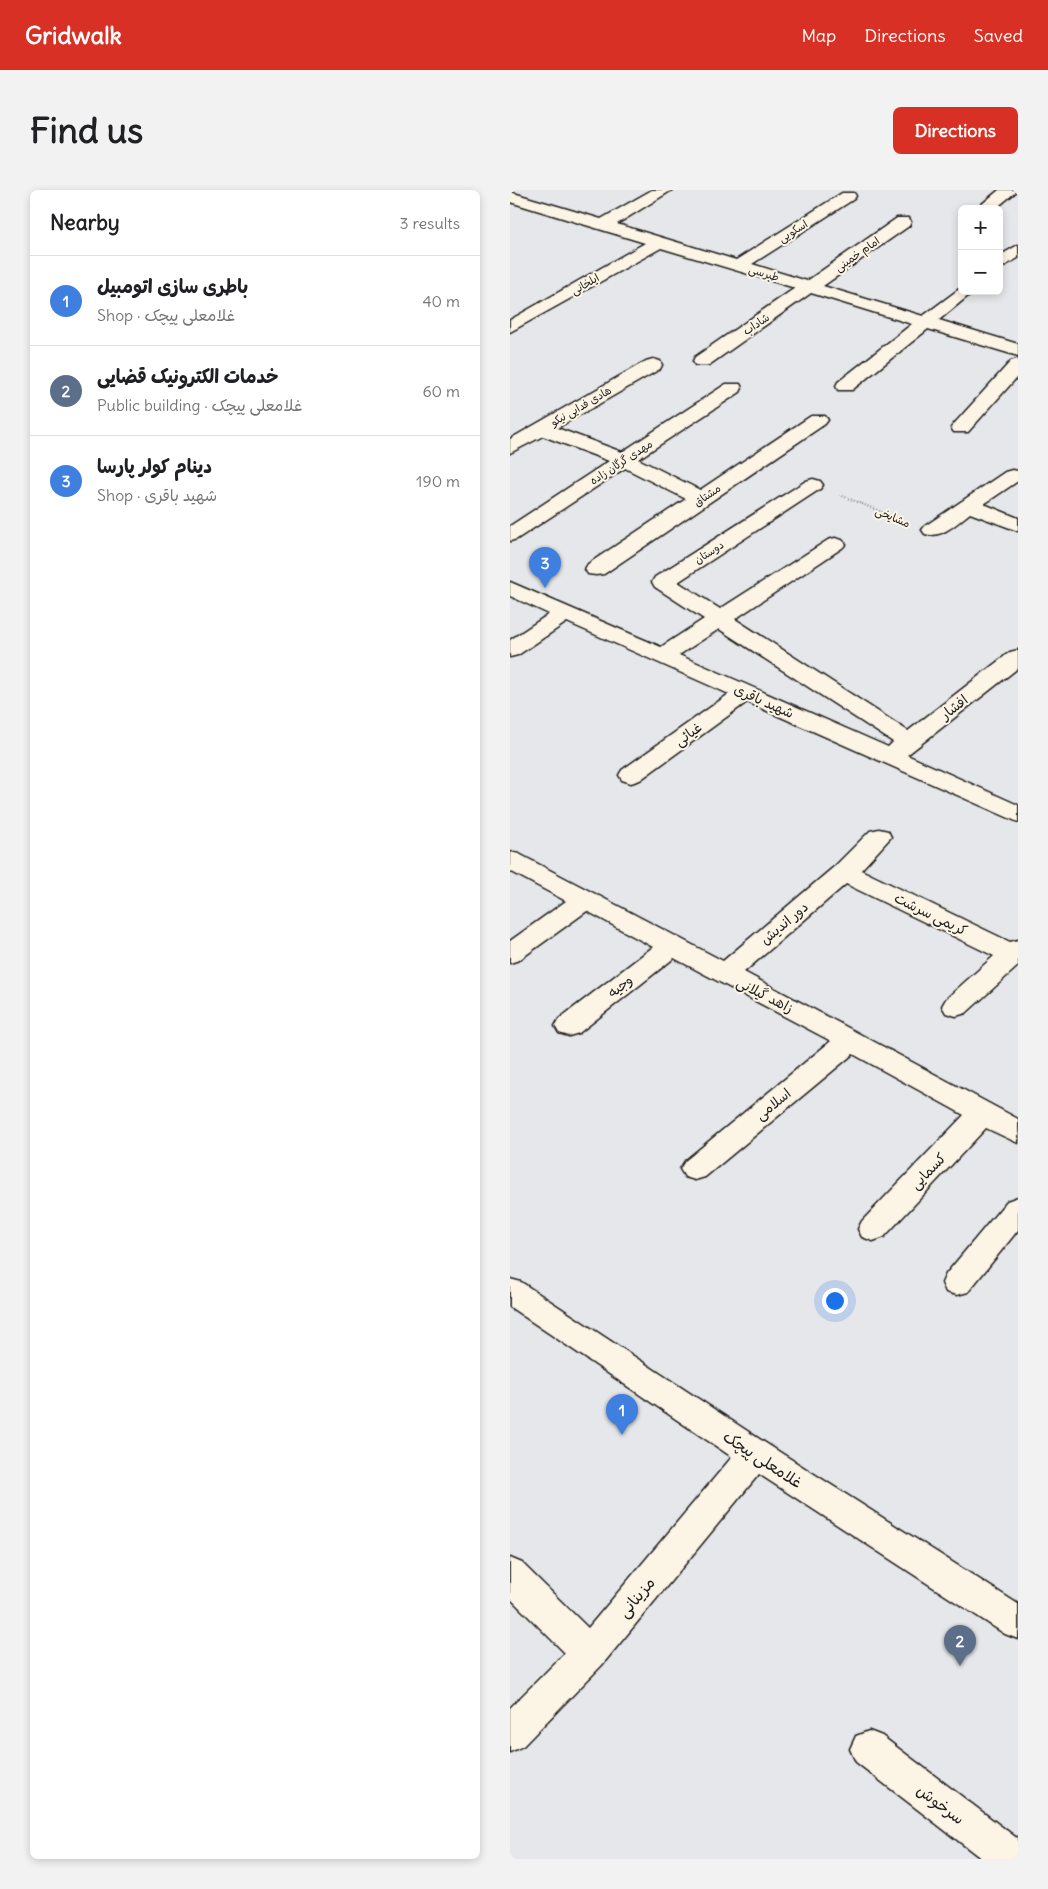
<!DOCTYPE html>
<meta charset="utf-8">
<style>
:root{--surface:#fff;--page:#f2f2f2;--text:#202124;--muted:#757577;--line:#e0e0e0;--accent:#d93025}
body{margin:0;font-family:Delius,"Playpen Sans Arabic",sans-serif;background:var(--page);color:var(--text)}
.controls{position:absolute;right:15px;top:15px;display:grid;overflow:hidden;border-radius:8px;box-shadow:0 2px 8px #0003}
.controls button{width:45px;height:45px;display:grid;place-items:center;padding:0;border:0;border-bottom:1px solid var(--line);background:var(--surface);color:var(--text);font:25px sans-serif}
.you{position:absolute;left:324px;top:1110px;width:18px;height:18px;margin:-12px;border:4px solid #fff;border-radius:50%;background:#1a73e8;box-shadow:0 0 0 8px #1a73e833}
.badge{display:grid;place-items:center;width:32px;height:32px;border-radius:50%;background:var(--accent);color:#fff;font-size:16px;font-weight:700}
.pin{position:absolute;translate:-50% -41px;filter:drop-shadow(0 1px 2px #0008)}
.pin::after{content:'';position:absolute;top:26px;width:18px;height:15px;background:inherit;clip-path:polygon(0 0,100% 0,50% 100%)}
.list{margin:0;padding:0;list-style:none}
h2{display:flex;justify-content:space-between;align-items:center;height:65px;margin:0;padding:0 20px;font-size:21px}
h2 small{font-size:16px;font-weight:400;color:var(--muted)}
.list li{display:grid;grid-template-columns:32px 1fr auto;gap:15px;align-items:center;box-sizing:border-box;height:90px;padding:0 20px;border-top:1px solid var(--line)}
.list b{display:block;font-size:19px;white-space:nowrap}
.list p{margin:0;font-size:16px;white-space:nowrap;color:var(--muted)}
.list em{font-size:16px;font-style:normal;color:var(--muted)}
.map{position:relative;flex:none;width:508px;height:1669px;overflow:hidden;border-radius:8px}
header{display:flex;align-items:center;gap:30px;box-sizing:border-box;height:70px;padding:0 25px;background:var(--accent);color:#fff}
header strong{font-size:24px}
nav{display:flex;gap:28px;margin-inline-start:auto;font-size:18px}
.intro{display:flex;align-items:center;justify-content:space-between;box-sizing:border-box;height:120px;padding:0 30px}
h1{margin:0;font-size:35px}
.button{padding:12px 22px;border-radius:8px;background:var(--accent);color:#fff;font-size:18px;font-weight:700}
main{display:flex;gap:30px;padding:0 30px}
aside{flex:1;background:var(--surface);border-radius:8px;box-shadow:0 2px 8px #0003}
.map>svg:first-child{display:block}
</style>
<header>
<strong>Gridwalk</strong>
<nav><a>Map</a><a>Directions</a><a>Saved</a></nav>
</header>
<div class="intro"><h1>Find us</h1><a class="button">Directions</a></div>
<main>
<aside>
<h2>Nearby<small>3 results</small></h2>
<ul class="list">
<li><span class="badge" style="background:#3f7fe0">1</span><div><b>باطری سازی اتومبیل</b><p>Shop · غلامعلی پیچک</p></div><em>40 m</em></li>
<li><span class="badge" style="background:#5c6f8a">2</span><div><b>خدمات الکترونیک قضایی</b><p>Public building · غلامعلی پیچک</p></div><em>60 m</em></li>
<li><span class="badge" style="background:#3f7fe0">3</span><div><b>دینام کولر پارسا</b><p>Shop · شهید باقری</p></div><em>190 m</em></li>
</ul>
</aside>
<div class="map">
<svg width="508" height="1669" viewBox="0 0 508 1669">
<rect width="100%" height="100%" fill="#e6e7ea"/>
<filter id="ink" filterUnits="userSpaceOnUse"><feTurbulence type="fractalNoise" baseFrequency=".02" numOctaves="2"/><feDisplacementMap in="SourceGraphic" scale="10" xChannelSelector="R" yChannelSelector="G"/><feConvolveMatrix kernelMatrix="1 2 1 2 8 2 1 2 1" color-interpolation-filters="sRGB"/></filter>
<g filter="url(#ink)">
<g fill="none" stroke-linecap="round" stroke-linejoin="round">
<defs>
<path id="minor" d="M142,0H162L107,34L226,70L332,3H344L346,6L344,9L242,74L297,91L387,28H399L401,32L399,36L313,96L413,126L452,97V101H464L429,130L508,154V166L418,139L342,200H328L326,196L328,192L402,134L301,103L199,175H185L183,171L185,167L285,98L151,58L0,142V130L135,53L0,12V2L91,29Z
M489,0H508L485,19H466Z
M508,55V68L489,79V66Z
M143,169L150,171L152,175L150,179L47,238L112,262L216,194H230L232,198L230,202L128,269L190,300L301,226H315L318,230L315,234L94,384L86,385L78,384L75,379L78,374L176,309L115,278L7,349L0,351V336L99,271L33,246L0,263V249L136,171Z
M508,169V186L458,242H444L441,238L444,234L501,171Z
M502,280L508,281V291L474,314L508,328V341L460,323C447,333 432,349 415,344L412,340L415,336L495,282Z
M303,289L310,291L313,295L310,299L168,392L210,419L318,350L325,348L332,350L336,354L332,358L225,429L398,541L500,462L508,460V478L397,565L508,615V632L237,512L130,590L121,593L112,590L109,585L112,580L219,504L57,432L8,465L0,467V450L39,424L0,406V392L151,457L194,429L145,397L142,392L145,387L296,291ZM209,439L383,552L378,557L169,465Z
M369,639L378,641L381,647L351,680L500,752L508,750V776L456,823L446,826L436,823L432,816L436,809L484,766L336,694L234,782L508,929V953L476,938L374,1047L363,1051L352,1047L348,1039L352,1031L454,925L343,864L195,987L185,990L175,987L170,979L175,971L321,851L164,768L69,843L59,846L49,843L45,836L49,829L143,757L77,721L9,770L0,773V751L56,711L0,681V662L9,664L213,771L325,676L360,641Z
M508,1007V1040L458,1102L447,1105L436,1102L432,1093L436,1084L497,1011Z
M0,1089L11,1092L257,1254L508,1414V1449L495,1444L249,1284L92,1475L13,1556L0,1562V1518L55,1463L0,1408V1368L12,1373L78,1438L222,1267L0,1117Z
M359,1541L372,1546L508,1649V1669H472L346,1572L340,1559L346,1546Z"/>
<path id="secondary" d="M508,1647V1669H487L494,1652Z"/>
</defs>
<use href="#minor" stroke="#1c1c1c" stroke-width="3"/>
<use href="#secondary" stroke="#1c1c1c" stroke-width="3"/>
<path stroke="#1c1c1c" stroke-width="2" stroke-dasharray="0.5 2.5" stroke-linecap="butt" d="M330,305L394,331"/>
<use href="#minor" fill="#fcf5e5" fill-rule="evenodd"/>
<use href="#secondary" fill="#fcf5e5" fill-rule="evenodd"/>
</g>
</g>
<g text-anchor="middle" stroke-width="4" stroke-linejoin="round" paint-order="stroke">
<g font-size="11" fill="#1c1c1c" stroke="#fcf5e5">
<text transform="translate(283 41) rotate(-32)" y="4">اسکویی</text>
<text transform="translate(347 64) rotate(-35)" y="4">امام خمینی</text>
<text transform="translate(254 83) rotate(17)" y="4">طبرسی</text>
<text transform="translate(75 94) rotate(-30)" y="4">ایلخانی</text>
<text transform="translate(246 134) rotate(-34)" y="4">شاداب</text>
<text transform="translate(71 216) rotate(-30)" y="4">هادی فدایی نیکو</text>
<text transform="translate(111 272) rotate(-33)" y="4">مهدی گرگان زاده</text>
<text transform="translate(197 305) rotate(-34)" y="4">مشتاق</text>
<text transform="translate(383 327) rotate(23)" y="4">مشایخی</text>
<text transform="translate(199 362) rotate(-33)" y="4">دوستان</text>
</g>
<g font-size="14" fill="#1c1c1c" stroke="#fcf5e5">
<text transform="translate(254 511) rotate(24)" y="5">شهید باقری</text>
<text transform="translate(444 517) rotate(-38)" y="5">افشار</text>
<text transform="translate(178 544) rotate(-36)" y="5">غیائی</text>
<text transform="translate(421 724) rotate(26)" y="5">کریمی سرشت</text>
<text transform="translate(274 733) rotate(-40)" y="5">دور اندیش</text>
<text transform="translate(110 796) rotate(-38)" y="5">وجیه</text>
<text transform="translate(255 805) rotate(27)" y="5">زاهد گیلانی</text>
<text transform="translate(263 914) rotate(-39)" y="5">اسلامی</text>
<text transform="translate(418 981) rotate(-46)" y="5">کسمایی</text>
</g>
<g font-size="16" fill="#1c1c1c" stroke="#fcf5e5">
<text transform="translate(253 1269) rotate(33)" y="6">غلامعلی پیچک</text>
<text transform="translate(126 1407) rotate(-50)" y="6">مزینانی</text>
<text transform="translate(431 1614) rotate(37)" y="6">سرخوش</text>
</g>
</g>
</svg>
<div class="controls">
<button>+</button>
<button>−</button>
</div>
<div class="you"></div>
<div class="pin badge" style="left:112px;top:1245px;background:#3f7fe0">1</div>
<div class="pin badge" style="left:450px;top:1476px;background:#5c6f8a">2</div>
<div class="pin badge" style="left:35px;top:398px;background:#3f7fe0">3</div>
</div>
</main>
